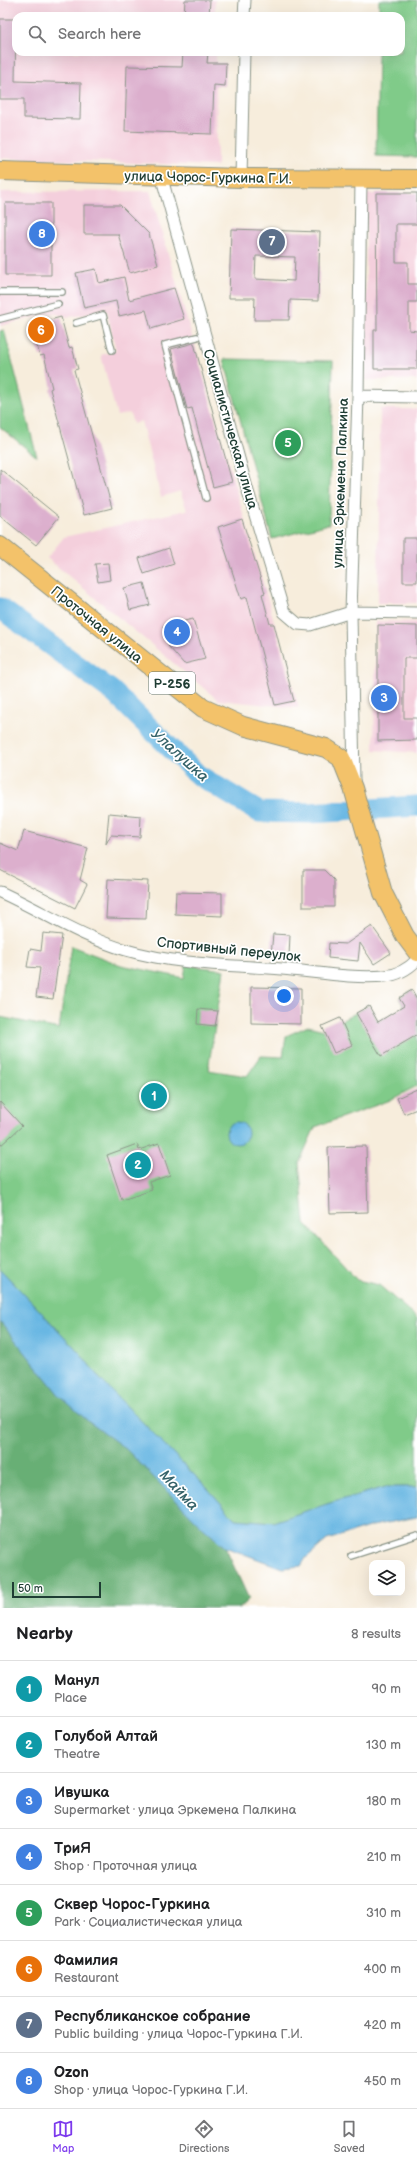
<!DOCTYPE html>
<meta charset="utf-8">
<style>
:root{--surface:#fff;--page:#f6f6f6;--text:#202124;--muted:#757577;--line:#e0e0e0;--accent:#7c3aed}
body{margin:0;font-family:"Balsamiq Sans",sans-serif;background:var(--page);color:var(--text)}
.controls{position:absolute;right:12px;bottom:12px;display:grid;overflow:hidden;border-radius:8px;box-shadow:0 4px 16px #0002}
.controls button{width:36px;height:36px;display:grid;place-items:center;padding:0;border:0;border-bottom:1px solid var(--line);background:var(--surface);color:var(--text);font:20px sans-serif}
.scale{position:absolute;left:12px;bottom:10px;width:89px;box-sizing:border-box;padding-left:4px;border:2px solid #1f3d34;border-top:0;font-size:11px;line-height:14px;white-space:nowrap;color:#1f3d34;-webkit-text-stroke:3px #fff;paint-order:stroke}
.you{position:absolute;left:284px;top:996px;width:14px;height:14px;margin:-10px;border:3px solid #fff;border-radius:50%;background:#1a73e8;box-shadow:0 0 0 6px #1a73e833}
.badge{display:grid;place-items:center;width:26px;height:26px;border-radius:50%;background:var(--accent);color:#fff;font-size:13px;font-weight:700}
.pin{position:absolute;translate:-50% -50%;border:2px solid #fff;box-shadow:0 1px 4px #0006}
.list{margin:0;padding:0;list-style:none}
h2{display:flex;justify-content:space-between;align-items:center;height:52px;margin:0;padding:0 16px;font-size:17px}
h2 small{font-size:13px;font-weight:400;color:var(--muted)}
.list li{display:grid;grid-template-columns:26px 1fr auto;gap:12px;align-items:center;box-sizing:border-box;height:56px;padding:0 16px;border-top:1px solid var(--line)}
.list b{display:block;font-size:15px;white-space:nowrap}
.list p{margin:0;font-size:13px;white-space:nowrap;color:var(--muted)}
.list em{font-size:13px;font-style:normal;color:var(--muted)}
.icon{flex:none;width:22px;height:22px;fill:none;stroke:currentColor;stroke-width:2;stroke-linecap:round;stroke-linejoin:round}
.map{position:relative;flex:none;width:417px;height:1608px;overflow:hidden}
.search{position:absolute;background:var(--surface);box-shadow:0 4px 16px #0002;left:12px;right:12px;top:12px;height:44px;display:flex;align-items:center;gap:10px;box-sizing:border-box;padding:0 14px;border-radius:12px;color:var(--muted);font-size:15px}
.sheet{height:500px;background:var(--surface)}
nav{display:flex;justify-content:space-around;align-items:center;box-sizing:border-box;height:56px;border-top:1px solid var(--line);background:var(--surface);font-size:11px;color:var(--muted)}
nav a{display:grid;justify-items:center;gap:2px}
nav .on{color:var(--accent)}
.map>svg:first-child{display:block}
</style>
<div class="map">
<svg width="417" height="1608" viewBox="0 0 417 1608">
<rect width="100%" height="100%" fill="#fff"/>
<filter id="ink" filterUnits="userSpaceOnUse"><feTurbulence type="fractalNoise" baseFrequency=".025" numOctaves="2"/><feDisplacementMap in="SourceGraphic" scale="8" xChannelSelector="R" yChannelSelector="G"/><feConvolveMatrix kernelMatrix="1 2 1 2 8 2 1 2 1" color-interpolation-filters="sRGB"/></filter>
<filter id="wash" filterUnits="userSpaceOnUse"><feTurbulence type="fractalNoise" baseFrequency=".012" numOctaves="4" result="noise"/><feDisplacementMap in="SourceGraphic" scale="16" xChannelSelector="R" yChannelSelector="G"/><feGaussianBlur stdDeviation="0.9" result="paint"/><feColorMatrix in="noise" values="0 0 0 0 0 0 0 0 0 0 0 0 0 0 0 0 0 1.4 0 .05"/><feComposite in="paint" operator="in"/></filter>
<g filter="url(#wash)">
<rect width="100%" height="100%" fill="#f7eddc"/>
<path fill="#f4cfdc" d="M0,0H215V16H16V52H216L217,166L0,158Z
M150,191L299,708L218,700L47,558L64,537L187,510L180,491L161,497L141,421L133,424L130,413L117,416L101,355L116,351L107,311L69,317L52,313L0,326V192Z
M366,194H417V380H366Z
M380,409H417V603H378Z
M376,621L417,622V753L374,750Z"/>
<path fill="#80cb89" stroke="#50845e" d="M379,0H417V157L376,156L378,52H401V16H379Z
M4,330L37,457L0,427V331Z
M224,359L333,361L329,524L272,539Z
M71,946L121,965L184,978L186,965L224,970L208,1070L247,1076L261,1056L283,1057L286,1036L308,1026L324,1030L369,1006L378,1022L404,1007L399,998L412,990L417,999V1086L388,1101L315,1127L299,1163L305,1223L357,1280L379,1285L417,1318V1487H386L327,1504L273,1522L235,1519L209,1490L100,1379L80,1353L0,1269V1017L59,1029Z"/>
<path fill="#68af75" stroke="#447654" d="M0,1321L60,1396L89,1422L126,1449L202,1527L225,1547L249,1599L239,1608H0Z"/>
<path fill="#69b7e3" stroke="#447a8c" d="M226 1133a11 11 0 1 1 22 0a11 11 0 1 1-22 0Z
M0,1269L80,1353L100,1379L209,1490L235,1519L273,1522L327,1504L386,1487H417V1517L372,1526L327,1540L306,1558L301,1566L282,1568L225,1547L202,1527L126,1449L89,1422L60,1396L0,1321Z"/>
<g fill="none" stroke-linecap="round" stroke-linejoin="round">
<path stroke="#69b7e3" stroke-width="21" d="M0,608L112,691L198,775L259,812L310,813L417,806"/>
</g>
<g id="blocks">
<path fill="#dcafcd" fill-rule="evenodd" d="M185,0H210L209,16H184Z
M0,19H16L15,81L81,83L80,119L24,118V99H0Z
M183,52H208L207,63H226L225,86L214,85L212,134L125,131L127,66L182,67Z
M376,193H417V224H396V262H408V284H417V302H409V330L417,331V369H374V330H377Z
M5,203H51V275H5Z
M84,205H120L149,234L158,265L130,273L118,234H84Z
M231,229L320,232L318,301L290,300L289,320H254L255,298H229ZM256,256L295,257L294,281L255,279Z
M96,269L99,283L124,277L129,300L174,288L184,319L151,329L146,310L119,316L116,301L84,308L76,273Z
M61,317L69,348L72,347L78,369L74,370L112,508L84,515L50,389L52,388L44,355L40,356L31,325Z
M194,343L232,482L213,487L192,408L187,409L171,349Z
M0,469L59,517L36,545L0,516Z
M242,519L265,593L262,594L270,624H274L294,701L275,705L247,597L241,599L218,527Z
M403,538H417V582H403Z
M169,548L174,564L144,574L139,558Z
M108,563L110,580L98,582L95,564Z
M144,583L150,605L130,610L124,588Z
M193,619L205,659L184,664L169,647L163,626Z
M378,625L417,626V658H404V718H417V740L378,741Z
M109,813L141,816L140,837L111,835L106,844Z
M24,831L88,848L80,880L87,884L75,908L0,870V843L18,851Z
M303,870H324L334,880V907H303Z
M108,879L148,881L146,919L106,918Z
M176,892L222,893V916L175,914Z
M372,926L391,953L374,964L360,943L358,961L328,958L329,943L346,944Z
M43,933L62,935L53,999L36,997L40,968L27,967L30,949L41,951Z
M273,934L290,935L289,956L271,955Z
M251,987L301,988V1024L251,1023Z
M412,990L417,999V1035L381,1056L356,1013L369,1006L378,1022L404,1006L399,998Z
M198,1009L218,1011L215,1026L197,1024Z
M340,1018L352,1045L334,1053L322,1026Z
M417,1089V1109L404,1114L397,1098Z
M0,1102L22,1126L0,1146Z
M159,1143L170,1175L149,1182L152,1190L122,1200L107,1155L137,1144L139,1150Z
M366,1146L368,1212L330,1213L328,1147Z"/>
</g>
</g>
<g filter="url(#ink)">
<use href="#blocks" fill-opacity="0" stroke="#8b9588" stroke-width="1"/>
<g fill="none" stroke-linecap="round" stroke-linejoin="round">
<defs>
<path id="service" d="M0,292H62
M0,319L58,304
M76,323L103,315L112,350
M197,337L165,345L206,498
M351,1556L417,1535"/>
<path id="minor" d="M244,16L245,0
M161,175L247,488L284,612L298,624L310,625L351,612L417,613
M241,178L244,52
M358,396L417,397
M354,781L351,612L358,396L361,180
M0,892C42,911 81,937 126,950C177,965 230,965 282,969C316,972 352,979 385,976C398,975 408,969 417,960"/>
<path id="primary" d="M0,171L241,178L417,179
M0,546L203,708L243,726L326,748L341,758L353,788L383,893L405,936L417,952"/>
</defs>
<use href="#service" stroke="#8b9588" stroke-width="8"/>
<use href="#minor" stroke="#8b9588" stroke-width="13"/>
<use href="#primary" stroke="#8b9588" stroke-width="20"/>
<use href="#service" stroke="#fff" stroke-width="5.5"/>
<use href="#minor" stroke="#fff" stroke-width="11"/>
<use href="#primary" stroke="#f3c26a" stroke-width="18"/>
</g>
</g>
<g text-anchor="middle" stroke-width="3.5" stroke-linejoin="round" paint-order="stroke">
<rect fill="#fff" stroke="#627771" stroke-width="1" x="149" y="672" width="46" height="22" rx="3"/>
<g font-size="13" font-weight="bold" fill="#1f3d34">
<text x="172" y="688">Р-256</text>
</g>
<g font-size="14" fill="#1f3d34" stroke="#fff">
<text transform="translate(208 177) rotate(1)" y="5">улица Чорос-Гуркина Г.И.</text>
<text transform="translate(231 429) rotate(74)" y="5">Социалистическая улица</text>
<text transform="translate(340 483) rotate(-88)" y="5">улица Эркемена Палкина</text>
<text transform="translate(97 624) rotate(39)" y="5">Проточная улица</text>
<text transform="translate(229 949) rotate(6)" y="5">Спортивный переулок</text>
</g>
<g font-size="15" font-style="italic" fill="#356269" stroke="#fff">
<text transform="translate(180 755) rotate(42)" y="5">Улалушка</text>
<text transform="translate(179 1490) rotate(47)" y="5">Майма</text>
</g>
</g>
</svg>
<div class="controls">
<button><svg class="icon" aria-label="layers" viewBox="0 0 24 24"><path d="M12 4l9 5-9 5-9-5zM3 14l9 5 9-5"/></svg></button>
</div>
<div class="scale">50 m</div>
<div class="you"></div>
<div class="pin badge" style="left:154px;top:1096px;background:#0f9aa8">1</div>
<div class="pin badge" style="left:138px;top:1165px;background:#0f9aa8">2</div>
<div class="pin badge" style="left:384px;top:698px;background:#3f7fe0">3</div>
<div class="pin badge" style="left:177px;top:632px;background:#3f7fe0">4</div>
<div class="pin badge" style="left:288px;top:443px;background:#2e9e5b">5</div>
<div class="pin badge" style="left:41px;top:330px;background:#e8710a">6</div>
<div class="pin badge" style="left:272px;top:242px;background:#5c6f8a">7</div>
<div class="pin badge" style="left:42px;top:234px;background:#3f7fe0">8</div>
<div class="search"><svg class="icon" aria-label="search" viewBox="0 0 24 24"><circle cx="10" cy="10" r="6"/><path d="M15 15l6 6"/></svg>Search here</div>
</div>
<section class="sheet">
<h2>Nearby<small>8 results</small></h2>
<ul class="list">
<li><span class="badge" style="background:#0f9aa8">1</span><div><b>Манул</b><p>Place</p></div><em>90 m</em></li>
<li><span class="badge" style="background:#0f9aa8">2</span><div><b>Голубой Алтай</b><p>Theatre</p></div><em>130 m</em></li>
<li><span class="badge" style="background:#3f7fe0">3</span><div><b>Ивушка</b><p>Supermarket · улица Эркемена Палкина</p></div><em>180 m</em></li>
<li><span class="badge" style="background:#3f7fe0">4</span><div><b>ТриЯ</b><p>Shop · Проточная улица</p></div><em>210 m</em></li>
<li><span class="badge" style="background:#2e9e5b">5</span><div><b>Сквер Чорос-Гуркина</b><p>Park · Социалистическая улица</p></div><em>310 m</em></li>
<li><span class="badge" style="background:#e8710a">6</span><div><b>Фамилия</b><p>Restaurant</p></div><em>400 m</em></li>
<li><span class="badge" style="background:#5c6f8a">7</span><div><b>Республиканское собрание</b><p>Public building · улица Чорос-Гуркина Г.И.</p></div><em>420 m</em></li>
<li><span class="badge" style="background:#3f7fe0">8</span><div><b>Ozon</b><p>Shop · улица Чорос-Гуркина Г.И.</p></div><em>450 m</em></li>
</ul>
</section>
<nav>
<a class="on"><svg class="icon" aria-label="map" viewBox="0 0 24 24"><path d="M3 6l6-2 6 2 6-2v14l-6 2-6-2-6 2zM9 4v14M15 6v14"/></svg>Map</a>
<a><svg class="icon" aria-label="directions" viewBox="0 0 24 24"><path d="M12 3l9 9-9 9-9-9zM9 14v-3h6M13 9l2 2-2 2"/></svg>Directions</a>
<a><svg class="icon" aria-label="saved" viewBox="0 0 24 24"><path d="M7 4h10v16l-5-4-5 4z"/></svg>Saved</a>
</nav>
